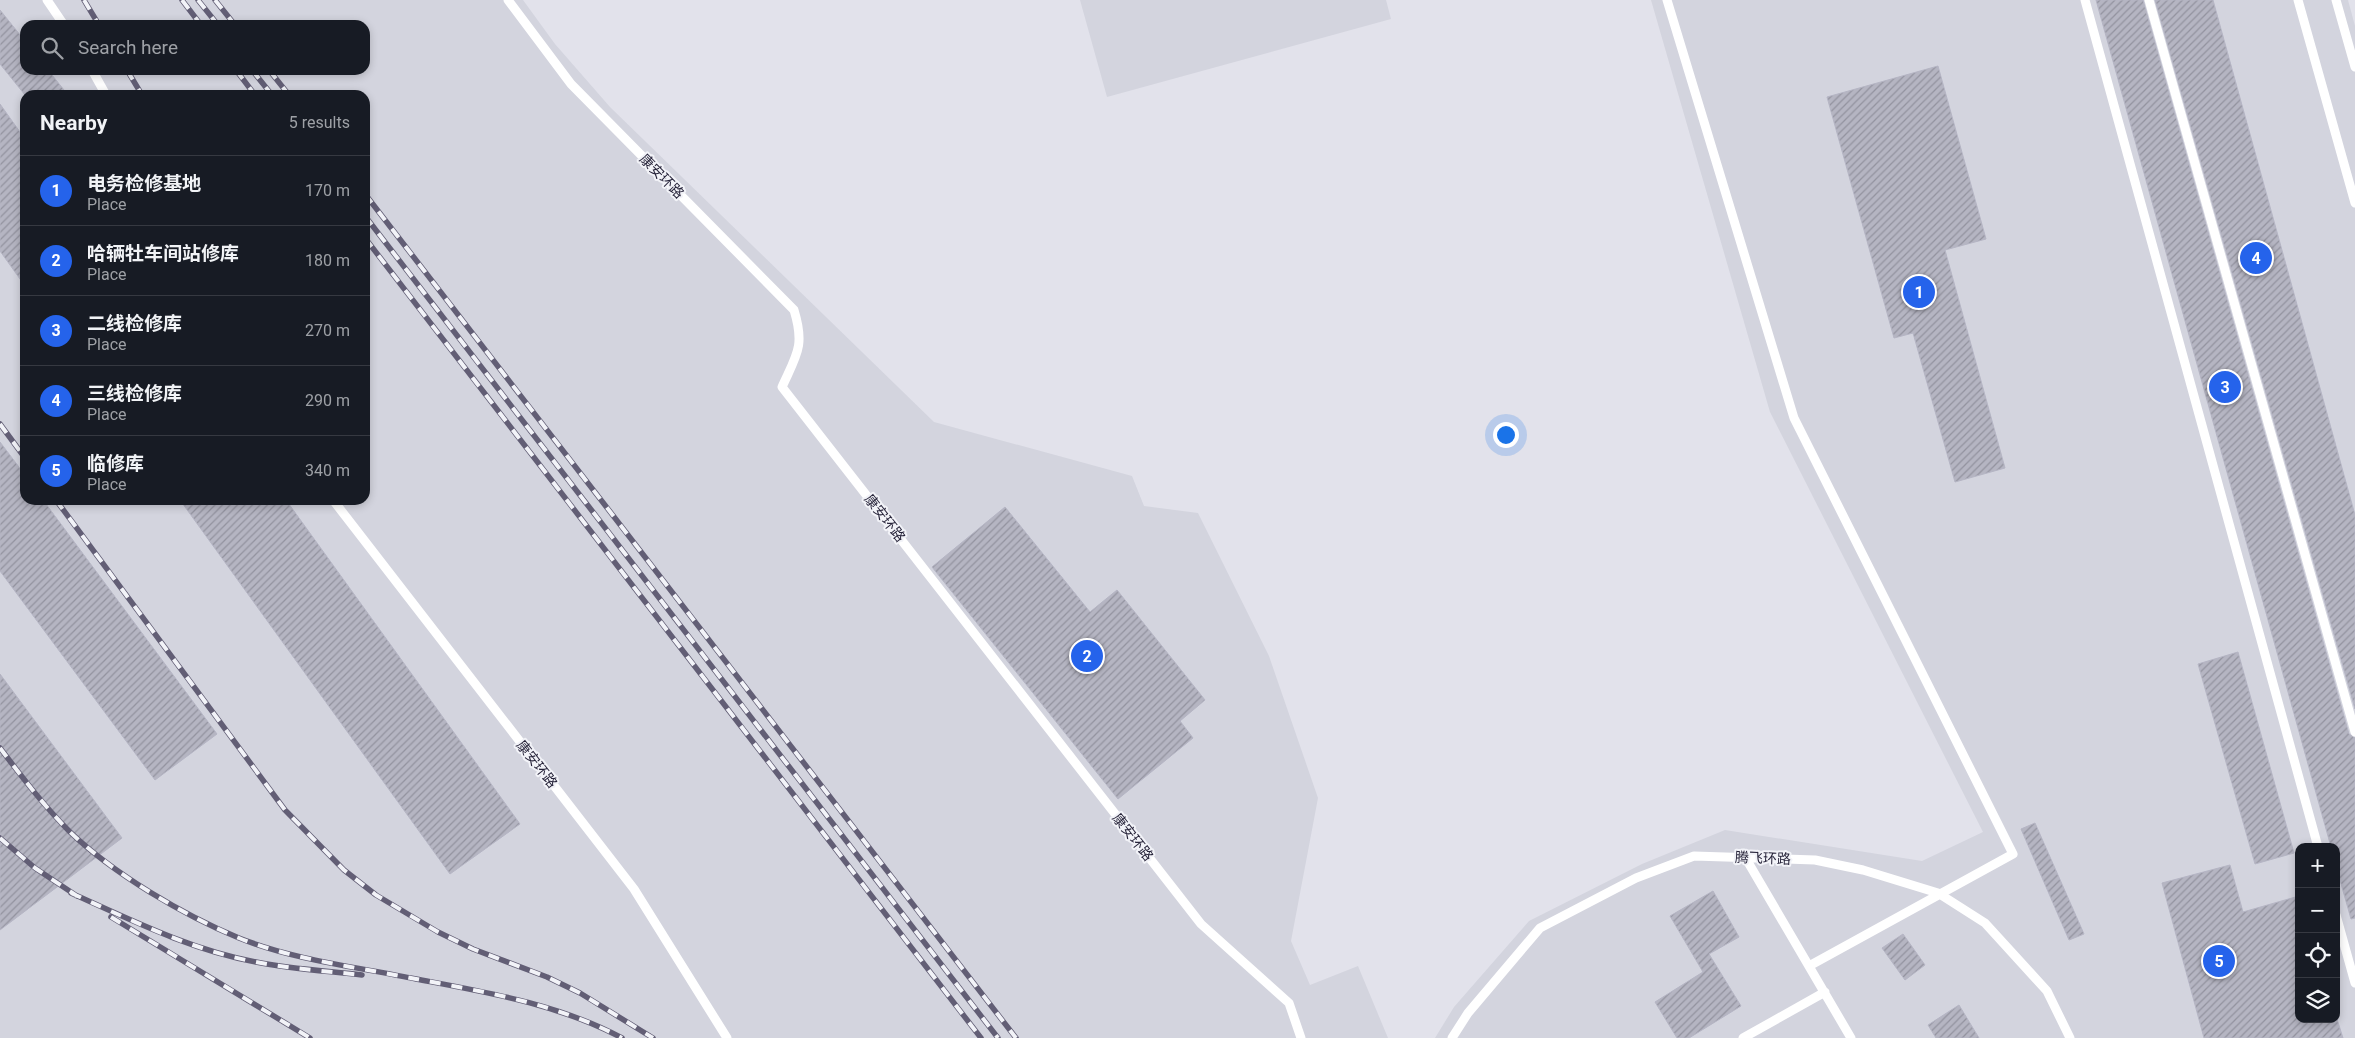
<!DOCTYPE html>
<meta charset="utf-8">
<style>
:root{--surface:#171b24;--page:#20242c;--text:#f1f3f6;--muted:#9ea1a6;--line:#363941;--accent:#2563eb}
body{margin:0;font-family:Roboto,"Noto Sans SC",sans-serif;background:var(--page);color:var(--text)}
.controls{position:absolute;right:15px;bottom:15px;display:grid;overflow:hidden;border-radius:10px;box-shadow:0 2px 8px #0003}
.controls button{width:45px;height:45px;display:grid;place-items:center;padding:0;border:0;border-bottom:1px solid var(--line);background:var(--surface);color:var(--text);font:25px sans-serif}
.you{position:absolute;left:1505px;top:434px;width:18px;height:18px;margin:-12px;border:4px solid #fff;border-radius:50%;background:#1a73e8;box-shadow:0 0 0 8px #1a73e833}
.badge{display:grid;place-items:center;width:32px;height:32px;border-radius:50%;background:var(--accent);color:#fff;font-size:16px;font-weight:700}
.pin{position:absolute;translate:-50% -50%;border:2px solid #fff;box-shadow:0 1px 5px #0006}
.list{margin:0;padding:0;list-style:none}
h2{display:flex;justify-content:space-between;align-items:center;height:65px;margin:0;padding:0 20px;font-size:21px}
h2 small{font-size:16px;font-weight:400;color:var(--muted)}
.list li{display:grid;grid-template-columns:32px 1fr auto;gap:15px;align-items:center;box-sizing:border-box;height:70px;padding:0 20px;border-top:1px solid var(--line)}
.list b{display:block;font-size:19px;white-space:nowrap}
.list p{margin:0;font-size:16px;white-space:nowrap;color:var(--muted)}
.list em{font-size:16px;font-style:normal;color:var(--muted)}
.icon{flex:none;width:28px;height:28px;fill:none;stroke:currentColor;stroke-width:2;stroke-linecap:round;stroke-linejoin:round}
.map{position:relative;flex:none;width:2355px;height:1038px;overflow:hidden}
.search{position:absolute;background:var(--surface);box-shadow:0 2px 8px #0003;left:20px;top:20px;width:350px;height:55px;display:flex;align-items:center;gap:12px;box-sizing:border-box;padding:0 18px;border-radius:15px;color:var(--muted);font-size:19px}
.panel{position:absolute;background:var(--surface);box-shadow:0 2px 8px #0003;left:20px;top:90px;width:350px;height:415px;border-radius:15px}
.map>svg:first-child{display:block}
</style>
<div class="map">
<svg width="2355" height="1038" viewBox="0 0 2355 1038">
<defs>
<pattern id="building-hatch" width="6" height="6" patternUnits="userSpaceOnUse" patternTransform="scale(1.25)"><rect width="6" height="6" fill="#b5b5c2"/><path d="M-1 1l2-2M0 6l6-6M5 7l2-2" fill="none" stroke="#93939f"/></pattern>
</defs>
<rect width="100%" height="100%" fill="#e2e2eb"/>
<path fill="#d3d4de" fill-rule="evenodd" d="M0,0H523L555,44L610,107L934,422L1132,476L1144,506L1198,513L1269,656L1318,798L1291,941L1310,985L1358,966L1388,1038H0ZM25,25H365V70H25ZM25,95H365V500H25Z
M1080,0H1386L1391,19L1107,97Z
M1651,0H2348L2355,26V1038H1435L1454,1007L1529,921L1642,864L1725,830L1922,861L1983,832L1770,412ZM2299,847H2336V1019H2299Z"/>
<path fill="url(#building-hatch)" stroke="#b5b5c4" d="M2096,0H2143L2349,734L2355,738V918L2351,919L2336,866V847H2331Z
M2155,0H2213L2355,515V709Z
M0,10L25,41V70H48L68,95H25L0,64Z
M1938,66L1986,239L1945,250L2005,468L1955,482L1913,333L1894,338L1827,97Z
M0,104L25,139V286L0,251Z
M0,442L25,475V500H43L217,734L155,780L0,571Z
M180,500H286L520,824L450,874Z
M1005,507L1090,612L1117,590L1205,700L1180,721L1193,738L1118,799L932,567Z
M2238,652L2294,853L2255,864L2198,664Z
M0,674L122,838L0,930Z
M2035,823L2084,934L2069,940L2021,829Z
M2230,865L2243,912L2299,896V1019H2337L2343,1038H2204L2162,883Z
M1713,891L1739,937L1709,954L1741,1006L1689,1038H1677L1655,1002L1703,972L1670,916Z
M1903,934L1925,965L1905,980L1882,948Z
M1959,1005L1979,1038H1936L1928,1025Z"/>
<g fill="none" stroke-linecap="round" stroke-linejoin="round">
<path stroke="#fff" stroke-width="9" d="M47,0L64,25
M508,0L571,84L794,310C805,346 797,354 782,387L1201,924L1289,1003L1301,1038
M1667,0L1794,418L2013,854L1809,966
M2085,0L2318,847
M2149,0L2355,732
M2298,0L2355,203
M2336,0L2355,67
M92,70L106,95
M333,500L634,889L727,1038
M1745,857L1851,1038
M2336,915L2355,983
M1452,1038L1468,1013L1540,928L1636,878L1694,856L1815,860L1863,870L1938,893L1985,923L2047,991L2070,1038
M1743,1038L1825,992"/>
<defs>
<path id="rail" d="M84,0L99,25
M182,0L201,25
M198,0L218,25
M215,0L235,25
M127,70L142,95
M236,70L255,95
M252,70L272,95
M269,70L289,95
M365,194L1016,1038
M365,216L998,1038
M365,238L981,1038
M0,424L25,458
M56,500L285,810L344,870L376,895L438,932L473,949L547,977L580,993L653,1038
M0,748C22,777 44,806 70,832C114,874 183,915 239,938C294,960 357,967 416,979C485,992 559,1004 622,1038
M0,838L35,868L77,896
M71,893C131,920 191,950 256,962C291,969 327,971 362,975
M111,917L310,1038"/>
</defs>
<use href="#rail" stroke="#625e75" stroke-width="5.5"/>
<use href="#rail" stroke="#f2f3f8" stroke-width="4" stroke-dasharray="11" stroke-linecap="butt"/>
</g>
<g text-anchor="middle" stroke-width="4" stroke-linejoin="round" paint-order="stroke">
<g font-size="14" fill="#27243a" stroke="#f2f3f8">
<text transform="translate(662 176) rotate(45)" y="5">康安环路</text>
<text transform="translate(885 518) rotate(52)" y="5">康安环路</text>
<text transform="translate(537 764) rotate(52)" y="5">康安环路</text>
<text transform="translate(1133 837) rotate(52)" y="5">康安环路</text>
<text transform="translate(1763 858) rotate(2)" y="5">腾飞环路</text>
</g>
</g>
</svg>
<div class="controls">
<button>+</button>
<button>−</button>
<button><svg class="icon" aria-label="locate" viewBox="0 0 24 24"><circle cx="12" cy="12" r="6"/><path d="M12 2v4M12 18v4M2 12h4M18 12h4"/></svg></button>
<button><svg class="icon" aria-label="layers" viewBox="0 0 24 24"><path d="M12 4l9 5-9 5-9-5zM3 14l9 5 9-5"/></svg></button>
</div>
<div class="you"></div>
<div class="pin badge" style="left:1919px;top:292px">1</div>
<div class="pin badge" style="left:1087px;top:656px">2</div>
<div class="pin badge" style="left:2225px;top:387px">3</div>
<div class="pin badge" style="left:2256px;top:258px">4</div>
<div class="pin badge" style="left:2219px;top:961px">5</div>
<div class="search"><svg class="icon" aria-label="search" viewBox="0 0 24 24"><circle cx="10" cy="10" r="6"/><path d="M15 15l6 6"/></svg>Search here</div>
<section class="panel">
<h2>Nearby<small>5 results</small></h2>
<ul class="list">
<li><span class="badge">1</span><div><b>电务检修基地</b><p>Place</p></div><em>170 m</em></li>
<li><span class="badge">2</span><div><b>哈辆牡车间站修库</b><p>Place</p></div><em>180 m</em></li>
<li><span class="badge">3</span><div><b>二线检修库</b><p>Place</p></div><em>270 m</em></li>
<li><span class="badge">4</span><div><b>三线检修库</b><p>Place</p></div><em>290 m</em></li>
<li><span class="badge">5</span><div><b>临修库</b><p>Place</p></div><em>340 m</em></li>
</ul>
</section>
</div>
